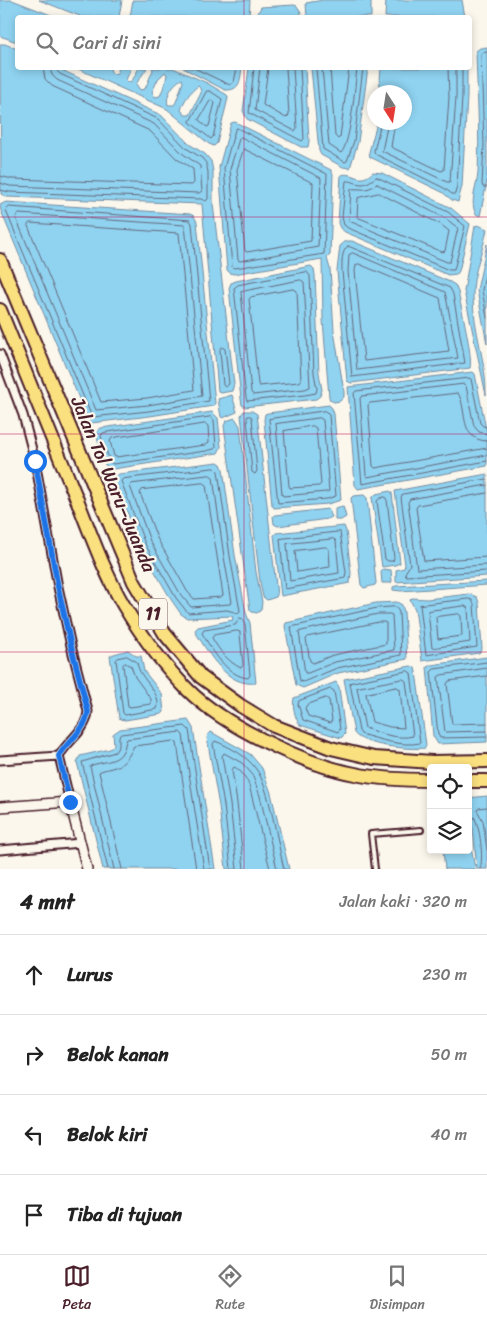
<!DOCTYPE html>
<html lang="id">
<meta charset="utf-8">
<style>
:root{--surface:#fff;--page:#f2f2f2;--text:#222;--muted:#767676;--line:#e0e0e0;--accent:#4a1f2b}
body{margin:0;font-family:Sriracha,sans-serif;background:var(--page);color:var(--text)}
.controls{position:absolute;right:15px;bottom:15px;display:grid;overflow:hidden;border-radius:5px;box-shadow:0 2px 8px #0003}
.controls button{width:45px;height:45px;display:grid;place-items:center;padding:0;border:0;border-bottom:1px solid var(--line);background:var(--surface);color:var(--text);font:25px sans-serif}
.compass{position:absolute;left:367px;top:85px;width:45px;height:45px;border-radius:50%;background:var(--surface);box-shadow:0 2px 8px #0003;rotate:168deg}
.stop{position:absolute;width:15px;height:15px;margin:-11px;border:4px solid #1a73e8;border-radius:50%;background:#fff}
.stop.end{background:#1a73e8;border-color:#fff;box-shadow:0 1px 5px #0008}
.list{margin:0;padding:0;list-style:none}
h2{display:flex;justify-content:space-between;align-items:center;height:65px;margin:0;padding:0 20px;font-size:21px}
h2 small{font-size:16px;font-weight:400;color:var(--muted)}
.list li{display:grid;grid-template-columns:32px 1fr auto;gap:15px;align-items:center;box-sizing:border-box;height:80px;padding:0 20px;border-top:1px solid var(--line)}
.list b{display:block;font-size:19px;white-space:nowrap}
.list em{font-size:16px;font-style:normal;color:var(--muted)}
.icon{flex:none;width:28px;height:28px;fill:none;stroke:currentColor;stroke-width:2;stroke-linecap:round;stroke-linejoin:round}
.map{position:relative;flex:none;width:487px;height:869px;overflow:hidden}
.search{position:absolute;background:var(--surface);box-shadow:0 2px 8px #0003;left:15px;right:15px;top:15px;height:55px;display:flex;align-items:center;gap:12px;box-sizing:border-box;padding:0 18px;border-radius:5px;color:var(--muted);font-size:19px}
.sheet{height:385px;background:var(--surface)}
nav{display:flex;justify-content:space-around;align-items:center;box-sizing:border-box;height:70px;border-top:1px solid var(--line);background:var(--surface);font-size:14px;color:var(--muted)}
nav a{display:grid;justify-items:center;gap:2px}
nav .on{color:var(--accent)}
.map>svg:first-child{display:block}
</style>
<div class="map">
<svg width="487" height="869" viewBox="0 0 487 869">
<rect width="100%" height="100%" fill="#fbf7ec"/>
<filter id="ink" filterUnits="userSpaceOnUse"><feTurbulence type="fractalNoise" baseFrequency=".02" numOctaves="2"/><feDisplacementMap in="SourceGraphic" scale="10" xChannelSelector="R" yChannelSelector="G"/><feConvolveMatrix kernelMatrix="1 2 1 2 8 2 1 2 1" color-interpolation-filters="sRGB"/></filter>
<g filter="url(#ink)">
<path fill="#8fd3f1" stroke="#738ba2" fill-rule="evenodd" d="M0,0H12L56,17L18,18L17,42L0,36Z
M39,0H122L119,17H82Z
M133,0H250L249,17H130Z
M323,0H371V17H307L306,3Z
M386,0H462L465,17H385Z
M294,5L297,6L301,12V17H256L261,7Z
M0,44H5L17,49L18,68H57L161,115L189,144L205,154L211,161L213,171V204L234,384L232,391L221,393L218,391L202,204L7,197L1,194Z
M487,47V181L480,216L476,214C469,202 477,187 478,173C480,132 477,92 476,51L480,48Z
M76,68H111L110,70L113,74L117,73L119,68H131L126,80L128,82L132,81L139,68H147L136,84L140,90L145,89L153,70L152,68H173L207,83L227,95L228,98L217,143L214,146L209,144L167,109ZM165,72L167,75L165,84L160,96L155,97L152,92L158,79ZM182,79L183,82L176,102L174,105H168C165,96 173,83 182,79ZM198,86L200,88L201,93L190,115H185L181,110C184,100 190,92 198,86Z
M183,68H242C240,79 241,91 225,90Z
M249,68H305L309,141L308,147H301L247,119L243,111Z
M311,68H368L358,142L350,168L343,167L321,155L319,151Z
M381,68H467V97L462,186L458,202L452,200L442,192L370,157L369,152L377,123L404,122V92H379Z
M235,122L331,170L333,174L330,255L327,258L330,269L334,331L344,392V397L340,401L334,402L330,400L329,397L323,320L322,259L234,274L230,273L227,270L219,167L231,123Z
M373,172L382,173L451,208L470,224L459,271L457,274L448,275L345,232L340,228L338,223L341,175C354,171 359,186 373,172Z
M6,202L190,214L194,216L197,222L215,403L213,406L150,416L91,423L88,420L1,211L0,205Z
M478,225L487,229C483,252 472,273 473,297C473,328 487,365 486,395L464,291L475,226Z
M346,241H352L450,282L455,285L458,292C461,307 473,356 470,368L351,383L347,381L337,271L340,246Z
M487,244V344L477,290Z
M311,266L314,269L315,275L319,373L322,390L320,396L316,399L245,407L242,405L241,399L229,288L231,283L236,281Z
M473,372L475,374L487,434V466L358,489L355,485L348,387Z
M232,395L237,412L223,418L221,417L218,399Z
M329,405L332,408L334,414L341,500L328,504L274,508L272,505L264,420L265,414L268,413Z
M244,411H252L257,414L277,595L276,597L267,600L263,597L260,582L241,415Z
M212,412L218,418L221,447L218,453L113,469L105,465L96,434L97,431L101,428Z
M235,418L240,426L256,572L262,602L261,610L257,613L252,612L250,610L224,426L226,421Z
M218,462L221,464L223,469L235,555L246,613L250,623L256,683C227,687 209,654 196,633L195,630L198,627L233,620L232,616L187,618L181,614L172,601L140,546L115,480V476L119,474Z
M487,474V576L396,582V570L404,568L405,565L395,491Z
M390,491L392,493L400,563L395,565L382,567L372,498L376,494Z
M364,495L367,498L376,583L375,585L364,588L361,585L351,498L353,496Z
M343,506L346,517L341,520H335V508Z
M328,509L332,517L327,519L278,526L274,524L273,516L275,515Z
M344,526L346,531L351,573L350,583L281,596L274,535L276,533Z
M383,569L391,570L392,581L391,583H382L381,572Z
M487,581V585L401,591L393,590V587L396,586Z
M469,594L477,597L479,603L482,649L479,653L422,661L416,616L415,609L410,600L412,598L427,599Z
M397,602L402,605L404,612L407,659L338,673L303,688L296,685L285,626L286,623L376,603Z
M128,650L136,656H141L144,671L162,694L164,712L162,714L125,720L120,719L119,718L110,656L114,654Z
M487,657V742L438,744L433,736L427,667L431,665Z
M411,666L415,668L416,672L426,745L425,748C410,750 363,746 354,733L344,679Z
M336,682L339,687L345,734L341,738L300,725C295,719 292,705 294,698Z
M188,720L193,728L215,869H103L77,762L80,756L110,749L114,745L113,734L120,729Z
M211,732L250,754L262,768L271,793L289,869H226L219,806L207,738L208,734Z
M487,796V869H477L473,829L471,821L468,822V798Z
M468,829L475,869H445L443,850H468Z"/>
<g fill="none" stroke-linecap="round" stroke-linejoin="round">
<path stroke="#66677a" stroke-width="1" d="M487,52L482,53L481,55L484,145L482,184L483,187H487
M194,68L230,85L234,82L237,68
M254,68L249,113L302,141L304,139L300,68
M260,68L255,110L295,131L297,128L293,68
M268,68L263,105L286,118L289,115L286,68
M316,68L323,149L345,162L347,161L354,141L363,68
M322,68L329,145L341,153C351,143 355,84 357,68
M330,68L335,136L338,139L340,137L349,68
M207,91H210L222,99L213,137L211,139L190,122Z
M211,100L215,103L209,126L207,127L199,120Z
M381,122L374,151L375,154L444,188L452,194H455L457,186L462,97V68
M388,122L382,151L447,182H450L456,97V68
M395,122L391,147L441,171L444,170L449,97L448,68
M237,128L327,174L324,254L235,268L232,267L224,168L235,130Z
M241,137L321,178L318,247L240,261L238,260L230,169L239,139Z
M244,149L313,183L311,241L247,252L245,251L237,170Z
M0,176L12,179L192,185L194,183L193,169L177,159L150,131L52,86L45,79L43,68
M377,177L448,212L465,226L454,270H449L348,228L344,225L342,217L346,181C351,180 356,184 362,184C368,184 372,179 377,177Z
M0,183L10,186L199,193L202,191L200,166L182,153L154,124L57,80L52,75L50,68
M377,184L445,218L458,228L450,262H447L349,221L351,189C362,188 366,192 377,184Z
M0,190L9,192L201,199L206,201L208,199V172L206,163L202,158L186,148L158,119L60,74L57,71V68
M379,193L440,224L449,231L445,251L442,252L357,217L358,198Z
M9,207L190,220L192,224L209,401L149,411L92,417L6,211Z
M19,214L185,225L202,396L148,405L96,410L16,218Z
M30,223L179,233L194,390L147,398L101,402L28,226Z
M348,246L450,288L453,294L465,363L352,377L342,271C342,263 341,251 348,246Z
M353,253L445,292L458,358L357,370L348,271L349,255Z
M359,264L440,298L449,351L364,361L355,271L356,265Z
M487,265L482,290L487,318
M307,272L310,276L314,373L317,389L316,393L305,395L247,401L246,398L234,288L238,285Z
M301,280L304,282L310,387L305,389L253,395L251,392L241,292Z
M294,289L297,291L301,381L299,382L259,386L258,384L249,299L251,297Z
M222,347L225,349L229,384L225,387L223,385L220,350Z
M325,411L329,415L336,496L327,499L278,503L269,419Z
M248,416H251L252,418L257,471L255,474L252,472L247,419Z
M211,417L214,420L216,447L214,449L206,451L113,464L110,462L101,436L103,433Z
M320,418L323,420L329,491L326,492L283,496L282,494L276,424Z
M206,424L208,426L209,442L205,445L116,457L114,456L110,441L112,438Z
M313,426L316,428L321,484L319,486L290,488L289,486L284,431Z
M487,427L483,426L480,423L471,379L469,378L356,391L354,393L362,484L487,461
M487,434L479,432L474,426L466,386L464,384L362,396L360,398L366,475L367,477L487,455
M487,441C458,440 468,409 458,393L370,403L368,405L373,466L375,468L487,448
M215,468L218,471L230,556L240,611L238,613L227,610L188,613L176,598L145,544L121,481L123,479Z
M210,475L213,477L224,557L232,602L230,604L191,607L181,595L150,541L130,486L132,484Z
M487,479L403,494L401,497L410,565L405,573L406,576L487,571
M203,483L206,485L223,595L221,597L194,599L187,591L157,538L140,493L142,490Z
M487,485L410,499L408,502L417,569L487,565
M487,493L418,505L416,508L424,561L487,557
M385,497L387,500L394,558L393,561H388L385,559L377,501L379,499Z
M340,532L346,572L345,578L285,589L280,539Z
M334,539L336,541L339,573L290,581L287,544Z
M326,547L329,549L330,567L297,572L295,551Z
M469,599L472,600L474,604L477,647L426,655L420,605Z
M465,606L468,608L470,642L432,648L428,611Z
M396,607L399,612L401,655L337,668L303,682L300,681L291,627L377,608Z
M378,614H390L392,615L394,650L335,662L308,673H305L299,632Z
M459,614L461,616L462,636L438,639L436,617Z
M240,618L243,619L245,624L250,675L248,678C227,676 212,650 202,633L204,630L235,625Z
M379,622H384L386,623V644L333,655L313,663L310,661L306,639L308,637Z
M237,631L240,632V634L243,665L241,668C228,662 219,650 212,638L214,635Z
M127,656L137,662C139,680 163,692 157,709L125,715L123,713L116,660L118,658Z
M487,662L434,669L431,672L438,734L440,738L487,737
M125,663L131,666L135,677L151,699V704L130,707L128,706L123,665Z
M487,668L441,675L438,677L445,732L487,731
M408,671L411,673L420,743C402,747 378,739 361,734L359,731L350,683Z
M487,676L449,681L447,684L452,724L487,723
M403,679L406,681L413,736C399,740 379,733 365,728L357,688Z
M397,687L400,689L404,728L390,727L372,722L366,694Z
M331,689L334,691L340,729L338,732L303,720L298,704L299,701Z
M326,698L329,700L332,720L330,723L308,716L305,708L307,705Z
M487,807L479,808L477,810L483,821L487,850
M468,816L474,817C480,826 484,859 480,869
M108,869L82,762L115,752L119,746V736L121,734L185,726L189,730L210,869
M114,869L90,766C101,761 118,763 123,751C125,747 125,743 127,739L180,732L183,735L204,869
M122,869L99,772C104,769 110,769 115,767C126,764 129,755 134,746L174,741L177,743L196,869
M231,869L224,805L213,744L215,741C230,747 247,756 256,769C269,785 278,846 284,869
M237,869L230,804L222,756L224,753L242,763L252,774L260,796L277,869
M244,869L237,803L232,770L234,767C241,770 246,778 249,785L270,869"/>
<defs>
<path id="service" d="M375,869L371,834L421,830"/>
<path id="minor" d="M0,354L23,415L35,461L58,587L71,646L88,711C87,730 68,740 59,756L70,802
M0,760L59,756
M0,850L81,843"/>
<path id="tertiary" d="M0,807L70,802L87,869"/>
<path id="motorway" d="M0,260L134,582L165,634L201,677L241,706L274,726L331,748L374,758L432,762L487,761
M0,310C24,368 47,427 71,485C88,525 102,569 124,606C142,636 164,666 188,690C224,726 306,765 355,774C380,779 406,780 431,780
M468,781H487"/>
</defs>
<use href="#service" stroke="#4a1f2b" stroke-width="8"/>
<use href="#minor" stroke="#4a1f2b" stroke-width="11"/>
<use href="#tertiary" stroke="#4a1f2b" stroke-width="12"/>
<use href="#motorway" stroke="#4a1f2b" stroke-width="16"/>
<use href="#service" stroke="#fbf7ec" stroke-width="4"/>
<use href="#minor" stroke="#fbf7ec" stroke-width="7"/>
<use href="#tertiary" stroke="#fbf7ec" stroke-width="9"/>
<use href="#motorway" stroke="#fbe080" stroke-width="12"/>
</g>
</g>
<g fill="none" stroke-linecap="round" stroke-linejoin="round" filter="url(#ink)">
<path stroke="#1a73e8" stroke-width="6" d="M35,461L58,587L71,646L88,711C87,730 68,740 59,756L70,802"/>
</g>
<path fill="none" stroke="#c2185b" stroke-width="1" stroke-opacity="0.55" d="M244,0V18M244,68V869M0,217H487M0,434H487M0,652H487"/>
<g text-anchor="middle" stroke-width="4.5" stroke-linejoin="round" paint-order="stroke">
<rect fill="#fbf7ec" stroke="#7f6065" stroke-width="1" x="139" y="598.5" width="28" height="31" rx="4"/>
<g font-size="18" font-weight="bold" fill="#4a1f2b">
<text x="153" y="620">11</text>
</g>
<g font-size="19" fill="#4a1f2b" stroke="#fbf7ec">
<text transform="translate(114 484) rotate(67)" y="7">Jalan Tol Waru–Juanda</text>
</g>
</g>
</svg>
<div class="controls">
<button><svg class="icon" aria-label="locate" viewBox="0 0 24 24"><circle cx="12" cy="12" r="6"/><path d="M12 2v4M12 18v4M2 12h4M18 12h4"/></svg></button>
<button><svg class="icon" aria-label="layers" viewBox="0 0 24 24"><path d="M12 4l9 5-9 5-9-5zM3 14l9 5 9-5"/></svg></button>
</div>
<svg class="compass" viewBox="-18 -18 36 36"><path d="M0-13l5 13h-10z" fill="#e53935"/><path d="M0 13l5-13h-10z" fill="#767676"/></svg>
<div class="stop" style="left:35px;top:461px"></div>
<div class="stop end" style="left:70px;top:802px"></div>
<div class="search"><svg class="icon" aria-label="search" viewBox="0 0 24 24"><circle cx="10" cy="10" r="6"/><path d="M15 15l6 6"/></svg>Cari di sini</div>
</div>
<section class="sheet">
<h2>4 mnt<small>Jalan kaki · 320 m</small></h2>
<ul class="list">
<li><svg class="icon" aria-label="ahead" viewBox="0 0 24 24"><path d="M12 20V5M6 11l6-6 6 6"/></svg><div><b>Lurus</b></div><em>230 m</em></li>
<li><svg class="icon" aria-label="right" viewBox="0 0 24 24"><path d="M7 20v-9h11M14 6l5 5-5 5"/></svg><div><b>Belok kanan</b></div><em>50 m</em></li>
<li><svg class="icon" aria-label="left" viewBox="0 0 24 24"><path d="M17 20v-9H6M10 6l-5 5 5 5"/></svg><div><b>Belok kiri</b></div><em>40 m</em></li>
<li><svg class="icon" aria-label="arrive" viewBox="0 0 24 24"><path d="M6 21V4h12l-3 4 3 4H6"/></svg><div><b>Tiba di tujuan</b></div></li>
</ul>
</section>
<nav>
<a class="on"><svg class="icon" aria-label="map" viewBox="0 0 24 24"><path d="M3 6l6-2 6 2 6-2v14l-6 2-6-2-6 2zM9 4v14M15 6v14"/></svg>Peta</a>
<a><svg class="icon" aria-label="directions" viewBox="0 0 24 24"><path d="M12 3l9 9-9 9-9-9zM9 14v-3h6M13 9l2 2-2 2"/></svg>Rute</a>
<a><svg class="icon" aria-label="saved" viewBox="0 0 24 24"><path d="M7 4h10v16l-5-4-5 4z"/></svg>Disimpan</a>
</nav>
